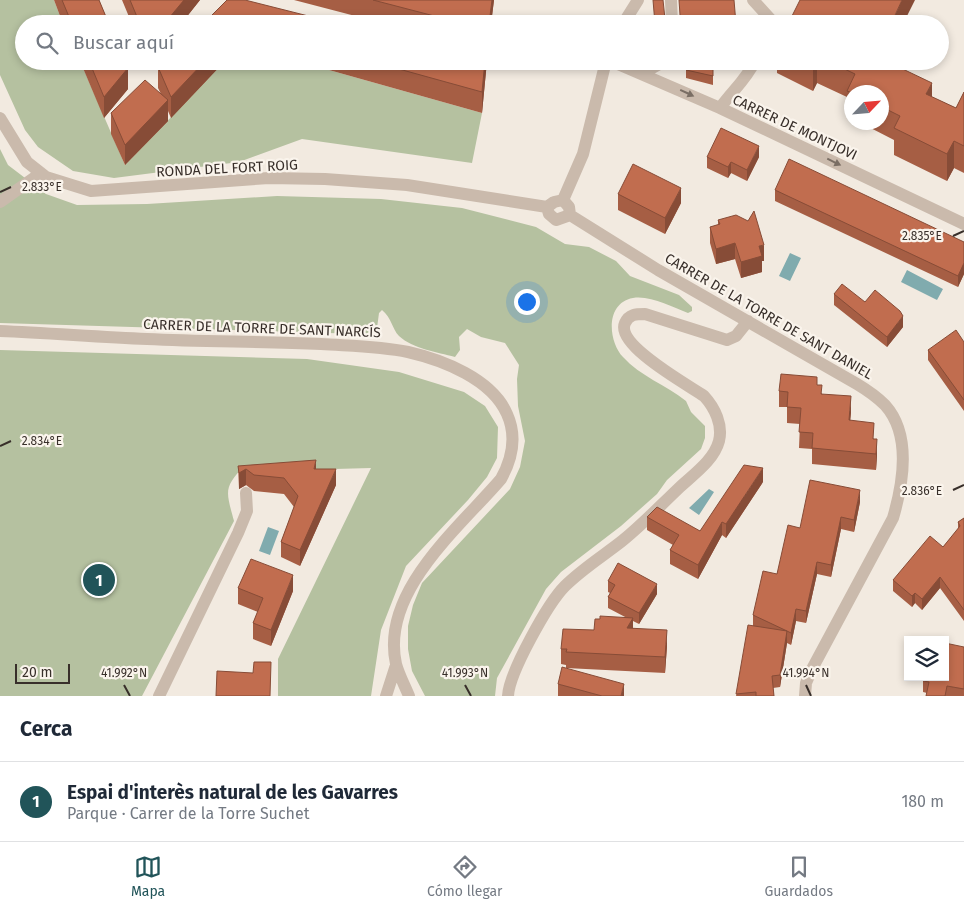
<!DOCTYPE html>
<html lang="es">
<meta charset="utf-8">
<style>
:root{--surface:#fff;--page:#f6f6f7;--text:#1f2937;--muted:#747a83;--line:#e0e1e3;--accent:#215459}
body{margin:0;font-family:"Fira Sans",sans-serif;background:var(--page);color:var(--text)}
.controls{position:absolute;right:15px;bottom:15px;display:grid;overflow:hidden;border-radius:0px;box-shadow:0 2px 8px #0003}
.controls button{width:45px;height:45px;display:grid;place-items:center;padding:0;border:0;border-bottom:1px solid var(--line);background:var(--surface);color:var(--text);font:25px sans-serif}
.compass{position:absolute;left:844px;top:85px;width:45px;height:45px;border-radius:50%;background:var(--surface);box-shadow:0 2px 8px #0003;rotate:64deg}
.scale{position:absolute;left:15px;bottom:12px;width:55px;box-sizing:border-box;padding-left:5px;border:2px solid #382f2a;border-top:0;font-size:14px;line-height:18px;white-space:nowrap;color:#382f2a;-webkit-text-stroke:4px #faf4ec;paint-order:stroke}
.you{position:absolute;left:526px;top:301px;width:18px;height:18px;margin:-12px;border:4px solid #fff;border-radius:50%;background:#1a73e8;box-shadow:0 0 0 8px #1a73e833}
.badge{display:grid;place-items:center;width:32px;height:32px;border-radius:50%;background:var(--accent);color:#fff;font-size:16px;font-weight:700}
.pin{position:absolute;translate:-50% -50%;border:2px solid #fff;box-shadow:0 1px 5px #0006}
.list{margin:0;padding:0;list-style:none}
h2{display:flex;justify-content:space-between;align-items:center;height:65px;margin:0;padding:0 20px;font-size:21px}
h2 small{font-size:16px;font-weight:400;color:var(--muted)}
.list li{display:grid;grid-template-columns:32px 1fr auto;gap:15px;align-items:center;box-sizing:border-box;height:80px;padding:0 20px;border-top:1px solid var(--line)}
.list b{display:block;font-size:19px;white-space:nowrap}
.list p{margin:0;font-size:16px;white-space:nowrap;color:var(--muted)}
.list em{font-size:16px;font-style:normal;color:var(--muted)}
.icon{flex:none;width:28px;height:28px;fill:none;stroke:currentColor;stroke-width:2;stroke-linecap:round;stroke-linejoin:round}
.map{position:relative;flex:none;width:964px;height:696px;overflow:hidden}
.search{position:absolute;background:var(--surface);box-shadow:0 2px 8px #0003;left:15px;right:15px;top:15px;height:55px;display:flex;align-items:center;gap:12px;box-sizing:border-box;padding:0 18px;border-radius:28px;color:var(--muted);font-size:19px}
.sheet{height:145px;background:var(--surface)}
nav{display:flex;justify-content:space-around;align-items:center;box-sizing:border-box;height:70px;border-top:1px solid var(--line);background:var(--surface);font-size:14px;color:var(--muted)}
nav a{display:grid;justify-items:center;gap:2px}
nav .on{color:var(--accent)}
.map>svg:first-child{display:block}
</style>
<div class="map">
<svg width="964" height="696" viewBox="0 0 964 696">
<rect width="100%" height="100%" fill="#f2eae0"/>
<path fill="#b5c1a0" d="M0,0H54L63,24H24V61H80L125,165L225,61H297L482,113L472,163L302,139L239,162L114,178L73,171L38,147L25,130L0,75Z
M0,149L8,165L46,194L77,205L147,204L277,196L381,199L462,208L536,227L565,244L589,247L616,261L630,276L679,295L692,307V311L688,313C672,307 650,295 633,298C605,303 608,341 623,357C640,376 666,385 686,401L691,412L705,426V438L701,449L667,480L657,494L621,526L561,572L546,589L497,678L495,696H425L412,671L408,649V626L413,605L422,583L510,489L520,467L525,441L518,406L517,379L519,365L505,343L481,337L467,329L459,337L460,350L455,357C437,352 413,349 399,336C392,329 392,318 382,310L379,313L377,328L370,333L361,334L0,323Z
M0,350L307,359L399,372L464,392L485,406L498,427L497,458L487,477L468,500L406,566L381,630L371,696H278V659L371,468L262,471L245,465C223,488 226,491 234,521L142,696H0Z"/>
<path fill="#80abae" d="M790,253L801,258L790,281L779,276Z
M907,270L943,289L937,300L901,282Z
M709,489L714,492L699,515L689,508Z
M268,527L279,531L270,555L259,551Z"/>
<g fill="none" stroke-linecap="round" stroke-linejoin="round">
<path stroke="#cabaac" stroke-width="12" d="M671,0L672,24
M753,0L773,22L772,24
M623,24L638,0
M611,61L720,108L964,224
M643,73L665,61
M720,108C732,91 746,80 755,61
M0,118L27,162L46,177L91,191L269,178L325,179L407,185L547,207
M563,200L583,154L606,61
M563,200L569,207L570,215L556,220L549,214L547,207L554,202Z
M0,202L41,173
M570,215L658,270L857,384C867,390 877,397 885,405C912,435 903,484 893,518L812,669L806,683L805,696
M0,331C49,333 98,337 147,339C205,342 263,341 321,344C351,346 379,346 408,352C443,360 492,379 507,414C517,436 512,459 501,479C459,528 380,592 396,664C399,675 405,686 409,696
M159,696L238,533L247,511L246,493
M386,696L396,665
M508,696C509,673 548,603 565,586C582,569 603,556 622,541C642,525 661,505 680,487C694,474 714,460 719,441C723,425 715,408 704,396C688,385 615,345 625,323C629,314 636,314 645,314L727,340L736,336L748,321"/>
</g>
<path fill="#a65e44" d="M54,0H99L109,24H63Z
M122,0H200L181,24H132Z
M294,0H494L491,24H386Z
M80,61H125L128,89L104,118Z
M225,61L171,118L168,111V121L125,165L111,134V113L161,94L158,88V67Z
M297,61H487L482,113Z
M688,61H726L713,63V85L686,78V70Z
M777,61H886L932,97L956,108L964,92V173L954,168L947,181L894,155V140L859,122H882V92H852V119L847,117V97L817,83L813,91L777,73Z
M707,157H759L747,181L731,173L728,178L707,168Z
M775,190L964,242V274L958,287L775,201Z
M618,194L681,203L665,234L618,210Z
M718,220L764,261H762V272L741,278L735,259L716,264L710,243V227L718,225Z
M834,294L865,302L903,327L887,347L834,305Z
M964,342V411L928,360V350Z
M817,385L822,394L851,412L850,420L874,439L877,455L876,470L812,464V449L799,448L800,424L787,423V407H779V391Z
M238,466L316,469L336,485L300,566L281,557V542L294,507L284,494L254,491L246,485L239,489Z
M763,482L726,538L722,535L698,579L670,564V550L673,545L647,530V517L700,531Z
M860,502L854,532L841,529L831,577L817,574L806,623L796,621L791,645L787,643L780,687L773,688L774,696H736L753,626V615L777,574L800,528Z
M964,518V621L940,588L922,610L915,603L912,607L893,591V580L943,547L958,529V522Z
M608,581L657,594L639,624L633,621V628L667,646L665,673L566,668V665L561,664V649L594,630L627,618L608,608V597L610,593L608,592Z
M238,588L293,591L271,646L253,639V623L258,612L238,604Z
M964,647V696H926L927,693L923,692V681Z
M558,684L624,696H558Z"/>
<path fill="#874c37" d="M184,0H200L181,24H164Z
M492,0H494L491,24H489Z
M902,0H915L903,24H891Z
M205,61H225L171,118V97Z
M485,61H487L482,113V92Z
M815,61H817V83L813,91V65Z
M128,68V89L104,118V97Z
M932,83V110L926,94Z
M168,100V121L125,165V145Z
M954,141V168L947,181V154Z
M759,146V157L747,181V170Z
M731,162V173L728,178V167Z
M681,188V203L665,234V218Z
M735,243V259L716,264V249Z
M764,245V261H762V272L741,278V262L759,246Z
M964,263V274L958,287V276Z
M903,316V327L887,347V337Z
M851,396V412L849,436V420Z
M877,439V455L876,470V454Z
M316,460V476L314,469Z
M763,468V482L726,538V524Z
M246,469V485L239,489V473Z
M336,469V485L300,566V550Z
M860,490V502L854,532V520Z
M841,517V529L831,577V565Z
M722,522V535L698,579V565Z
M817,562V574L806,623V611Z
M293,575V591L271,646V630Z
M940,577V588L922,610V599Z
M657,584V594L639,624V613Z
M915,593V603L912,607V596Z
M796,609V621L791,645V633Z
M633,618V634L627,628Z
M667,630V646L665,673V657Z
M787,631V643L780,687V675Z
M624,684V696H621Z"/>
<path fill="#c16d4f" stroke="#874c37" d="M62,0H99L109,24H72Z
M130,0H184L164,24H140Z
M227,0H245L340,24H203Z
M373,0H492L489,24H465Z
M653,0H663L665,19L673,23L677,22L680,15L679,0H734L736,24H655Z
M800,0H902L891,24H788Z
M89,61H125L128,68L104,97Z
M165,61H205L171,97L158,67Z
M370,61H485L482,92Z
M688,61H713V76L686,70Z
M806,61H815L813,65Z
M828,61H886L932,83L926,94L956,108L964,92V146L954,141L947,154L894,128L900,116L882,107V92L852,93L847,91L855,74Z
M145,80L168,100L125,145L111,113Z
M721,128L759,146L747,170L731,162L728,167L707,157Z
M789,159L964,242V263L958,276L775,190Z
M633,164L681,188L665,218L618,194Z
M754,211L764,245L759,246L762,256L741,262L735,243L716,249L710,227L720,224L718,220L736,215L748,221Z
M842,284L865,302L875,290L900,311L903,316L887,337L834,294Z
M956,330L964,342V400L928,350Z
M781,374L817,377V385H822L821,394L851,396L849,420L874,423L873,439H877L876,454L812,448L813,433L799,432L801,408L787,407L788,392L779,391Z
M316,460L314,469H336L300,550L281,542L298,496L284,478L254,475L246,469L239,473L238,466Z
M744,465L763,468L726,524L722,522L698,565L670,550L679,535L647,517L657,507L700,531Z
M810,480L860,490L854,520L841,517L831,565L817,562L806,611L796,609L791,633L787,631L780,675L772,676L774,696H756V692L736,694L748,625L787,631L753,615L763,571L777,574L788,525L800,528Z
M964,518V610L940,577L922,599L915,593L912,596L893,580L930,536L943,547L960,526L958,522Z
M251,559L293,575L271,630L253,623L263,598L238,588Z
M618,563L657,584L639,613L608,597L615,585L608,581Z
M600,616L633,618L627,628L667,630L665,657L566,652L567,649H561L563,629L594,630L595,619H600Z
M945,643L964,647V689L947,686L945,696H926L929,682L923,681L924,677H945Z
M254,662H271L270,696H216L217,671L253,673Z
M562,667L624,684L621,696H602L558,684Z"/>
<defs><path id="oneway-solid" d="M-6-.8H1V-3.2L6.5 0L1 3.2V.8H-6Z" transform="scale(1.25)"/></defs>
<g fill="#7a6e64">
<use href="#oneway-solid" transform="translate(687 93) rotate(25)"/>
<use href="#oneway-solid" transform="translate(834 162) rotate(26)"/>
</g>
<path fill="none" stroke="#382f2a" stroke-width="2" d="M0,192L11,187M953,236L964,231M0,446L11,441M953,490L964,485M124,685L130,696M465,685L471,696M806,685L811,696"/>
<g text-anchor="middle" stroke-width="4.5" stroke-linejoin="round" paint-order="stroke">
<g font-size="14" fill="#382f2a" stroke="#faf4ec">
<text transform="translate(795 127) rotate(25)" y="5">CARRER DE MONTJOVI</text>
<text transform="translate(227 168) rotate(-3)" y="5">RONDA DEL FORT ROIG</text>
<text transform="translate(769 316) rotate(30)" y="5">CARRER DE LA TORRE DE SANT DANIEL</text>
<text transform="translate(262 328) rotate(2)" y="5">CARRER DE LA TORRE DE SANT NARCÍS</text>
</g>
</g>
<g font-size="12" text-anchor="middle" fill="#382f2a" stroke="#faf4ec" stroke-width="4.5" stroke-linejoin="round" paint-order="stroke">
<text x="42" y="191">2.833°E</text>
<text x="922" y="240">2.835°E</text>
<text x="42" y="445">2.834°E</text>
<text x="922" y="495">2.836°E</text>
<text x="124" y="677">41.992°N</text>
<text x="465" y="677">41.993°N</text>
<text x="806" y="677">41.994°N</text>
</g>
</svg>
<div class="controls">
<button><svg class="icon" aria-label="layers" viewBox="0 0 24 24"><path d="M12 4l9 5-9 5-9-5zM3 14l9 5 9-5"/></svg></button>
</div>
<svg class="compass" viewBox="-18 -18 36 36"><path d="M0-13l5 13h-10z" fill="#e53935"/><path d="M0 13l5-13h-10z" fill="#747a83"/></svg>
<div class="scale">20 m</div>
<div class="you"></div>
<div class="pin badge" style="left:99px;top:580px">1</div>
<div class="search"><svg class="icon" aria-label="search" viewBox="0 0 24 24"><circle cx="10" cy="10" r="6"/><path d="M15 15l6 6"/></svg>Buscar aquí</div>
</div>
<section class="sheet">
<h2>Cerca<small></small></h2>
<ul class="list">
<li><span class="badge">1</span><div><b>Espai d'interès natural de les Gavarres</b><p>Parque · Carrer de la Torre Suchet</p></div><em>180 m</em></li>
</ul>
</section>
<nav>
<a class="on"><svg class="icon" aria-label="map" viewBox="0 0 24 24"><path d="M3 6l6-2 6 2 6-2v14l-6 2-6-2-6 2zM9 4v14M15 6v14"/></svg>Mapa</a>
<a><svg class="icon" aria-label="directions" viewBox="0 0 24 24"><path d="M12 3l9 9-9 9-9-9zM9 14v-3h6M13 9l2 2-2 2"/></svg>Cómo llegar</a>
<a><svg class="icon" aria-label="saved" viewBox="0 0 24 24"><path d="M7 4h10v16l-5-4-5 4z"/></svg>Guardados</a>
</nav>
